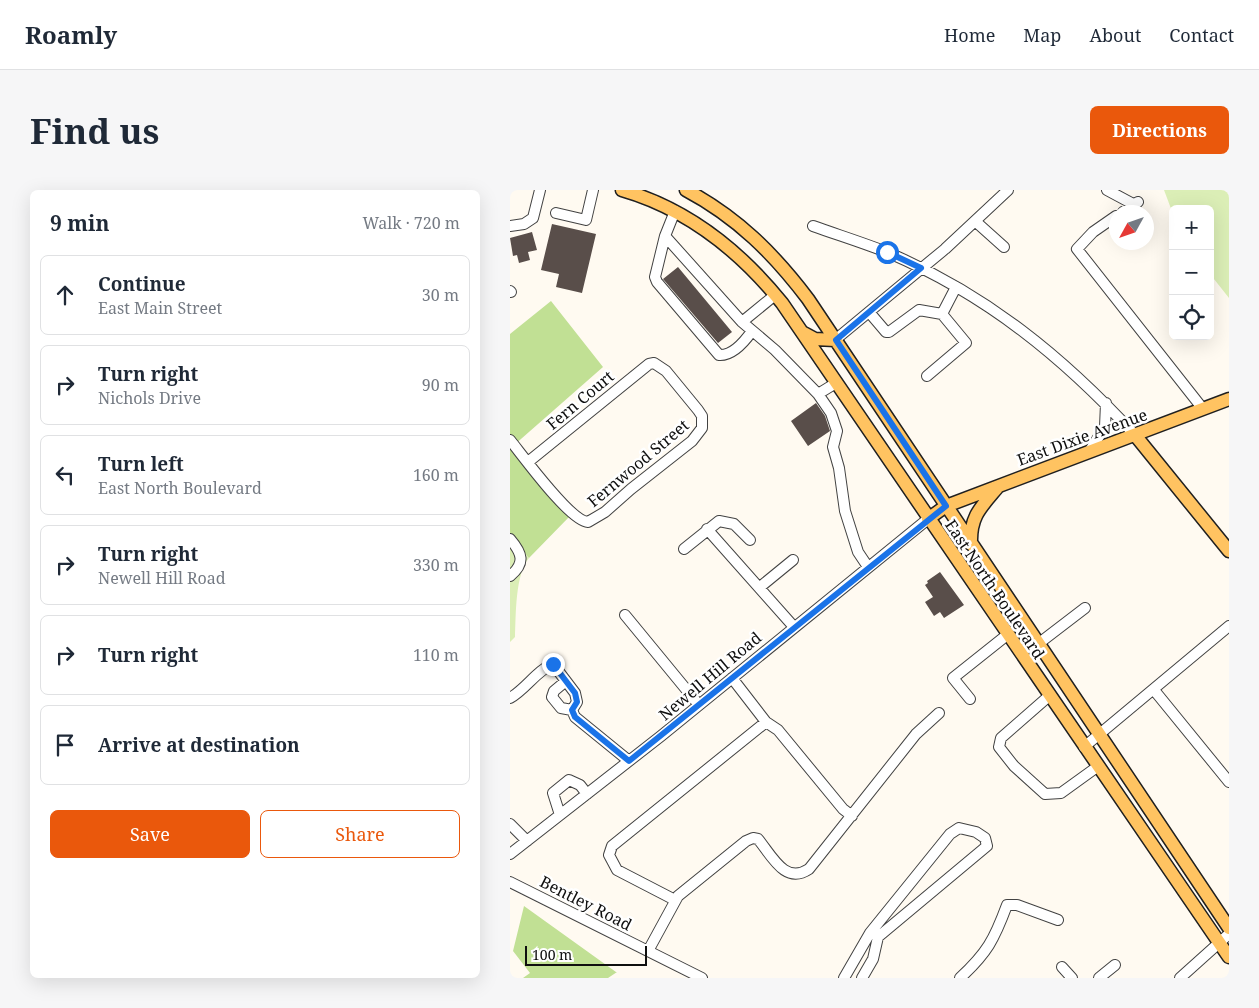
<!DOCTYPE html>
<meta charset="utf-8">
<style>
:root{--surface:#fff;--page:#f6f6f7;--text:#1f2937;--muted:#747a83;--line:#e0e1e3;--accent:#ea580c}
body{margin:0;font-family:"Noto Serif",serif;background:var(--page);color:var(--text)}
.controls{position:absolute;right:15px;top:15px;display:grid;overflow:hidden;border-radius:8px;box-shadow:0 5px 20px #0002}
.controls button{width:45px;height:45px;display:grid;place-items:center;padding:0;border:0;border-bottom:1px solid var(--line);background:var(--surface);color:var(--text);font:25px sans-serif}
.compass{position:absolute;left:599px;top:15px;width:45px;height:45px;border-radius:50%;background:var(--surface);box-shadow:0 5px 20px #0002;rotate:230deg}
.scale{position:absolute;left:15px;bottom:12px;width:122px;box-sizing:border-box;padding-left:5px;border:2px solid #0f0f0f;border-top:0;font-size:14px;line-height:18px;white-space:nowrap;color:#0f0f0f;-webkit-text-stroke:4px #fff;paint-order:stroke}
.stop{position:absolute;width:15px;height:15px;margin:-11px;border:4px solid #1a73e8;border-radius:50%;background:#fff}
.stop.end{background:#1a73e8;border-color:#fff;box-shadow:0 1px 5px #0008}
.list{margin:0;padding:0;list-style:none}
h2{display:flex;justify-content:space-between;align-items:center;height:65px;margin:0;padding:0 20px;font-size:21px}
h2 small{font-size:16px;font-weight:400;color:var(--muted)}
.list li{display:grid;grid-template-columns:32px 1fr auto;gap:15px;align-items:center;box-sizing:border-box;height:80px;margin:0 10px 10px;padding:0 10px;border:1px solid var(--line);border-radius:8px}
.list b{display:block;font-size:19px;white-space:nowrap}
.list p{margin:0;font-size:16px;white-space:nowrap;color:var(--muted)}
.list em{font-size:16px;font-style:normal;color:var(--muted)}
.actions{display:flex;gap:10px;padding:15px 20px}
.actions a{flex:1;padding:11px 0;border:1px solid var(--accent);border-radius:8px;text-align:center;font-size:18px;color:var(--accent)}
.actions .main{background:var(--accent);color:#fff}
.icon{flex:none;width:28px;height:28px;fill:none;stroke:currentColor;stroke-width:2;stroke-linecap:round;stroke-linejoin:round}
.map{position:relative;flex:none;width:719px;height:788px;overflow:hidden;border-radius:8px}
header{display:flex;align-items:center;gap:30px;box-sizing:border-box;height:70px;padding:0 25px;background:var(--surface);border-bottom:1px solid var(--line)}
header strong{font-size:24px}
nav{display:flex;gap:28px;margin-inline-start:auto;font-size:18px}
.intro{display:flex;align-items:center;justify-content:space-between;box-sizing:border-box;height:120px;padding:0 30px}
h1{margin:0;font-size:35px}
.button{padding:12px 22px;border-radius:8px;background:var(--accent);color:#fff;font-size:18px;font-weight:700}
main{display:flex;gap:30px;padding:0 30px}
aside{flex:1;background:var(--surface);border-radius:8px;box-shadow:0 5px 20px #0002}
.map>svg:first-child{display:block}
</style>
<header>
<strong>Roamly</strong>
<nav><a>Home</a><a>Map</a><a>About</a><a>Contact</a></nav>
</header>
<div class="intro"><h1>Find us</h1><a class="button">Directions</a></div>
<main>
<aside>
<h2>9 min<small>Walk · 720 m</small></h2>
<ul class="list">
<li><svg class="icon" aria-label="ahead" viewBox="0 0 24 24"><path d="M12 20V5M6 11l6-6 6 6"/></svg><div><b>Continue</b><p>East Main Street</p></div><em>30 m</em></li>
<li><svg class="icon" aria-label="right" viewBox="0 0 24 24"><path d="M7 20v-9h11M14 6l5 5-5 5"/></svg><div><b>Turn right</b><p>Nichols Drive</p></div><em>90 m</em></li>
<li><svg class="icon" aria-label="left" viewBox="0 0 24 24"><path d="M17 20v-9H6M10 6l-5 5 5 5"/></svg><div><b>Turn left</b><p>East North Boulevard</p></div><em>160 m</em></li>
<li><svg class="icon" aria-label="right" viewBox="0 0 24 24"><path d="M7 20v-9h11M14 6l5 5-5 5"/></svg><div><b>Turn right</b><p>Newell Hill Road</p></div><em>330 m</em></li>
<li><svg class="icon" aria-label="right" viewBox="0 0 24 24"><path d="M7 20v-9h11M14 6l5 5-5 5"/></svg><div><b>Turn right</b></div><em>110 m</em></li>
<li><svg class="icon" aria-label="arrive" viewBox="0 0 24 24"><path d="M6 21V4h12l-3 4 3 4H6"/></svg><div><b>Arrive at destination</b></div></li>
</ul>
<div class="actions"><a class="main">Save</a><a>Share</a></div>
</aside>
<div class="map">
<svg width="719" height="788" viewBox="0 0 719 788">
<rect width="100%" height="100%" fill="#fffaf1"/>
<path fill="#dbeeb6" d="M654,0H719V108L700,84V19H663V24Z
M0,346L19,368C5,384 6,426 5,447L0,452Z"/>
<path fill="#c1e094" d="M41,111L93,177L3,256L59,327L19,368L0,346V144Z
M14,716L106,782H107L98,788H13L20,783L3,761Z"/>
<path fill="#594e4a" d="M42,34L86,44L72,103L46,97L49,84L31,80Z
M22,42L27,60L18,62L20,70L9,73L7,65L3,66L0,48Z
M168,77L222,142L208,153L153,89Z
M306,213L315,226L320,241L298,256L281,231Z
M430,382L454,415L434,428L430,422L424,426L415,412L423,407L415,395L418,393L417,391Z"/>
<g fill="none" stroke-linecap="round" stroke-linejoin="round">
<defs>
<path id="minor" d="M597,0L625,15
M165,21L155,46L232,132
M613,22L628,12
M46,23L76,30L83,0
M606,26L583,42L567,59L693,219
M465,31L494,57
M0,36L14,34L23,28L30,0
M303,36C328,45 354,53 379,63C477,105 553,167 625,245
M155,46L145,87L147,92L209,165C223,166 235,151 242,141
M0,101L1,102
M265,105L232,132L265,160L308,204L326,193
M359,122L376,142H379L409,120L432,124L446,97
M325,150L435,59L498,0
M417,186L456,153L432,124
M308,204L321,223L327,241L323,257L329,278L335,321L348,362L358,377
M0,250C13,266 60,331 78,332L95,322L121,299L182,251L192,238V226L188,220L156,181L144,173L139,174L18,272
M579,262L595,237L596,213
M197,339L284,437
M0,349C12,363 16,373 0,386
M174,359L209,331L224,334L240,350
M250,397L283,370
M115,425L189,515
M528,454L575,418
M222,488L256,532L268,540L333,619L342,626
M56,491L44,501L42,507L51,518L62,520
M644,500L719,592
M539,506L491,548L489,557L504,576L535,604L551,603L587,577
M0,508C16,499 27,480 43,474L65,503L67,512L62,520L65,527L119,571
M460,509L443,488L497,445
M574,557L719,436
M50,625L43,603L59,590L70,595L77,604
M0,634L17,651
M0,664L151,546L418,329
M0,692L192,788
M165,710L107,680L99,665L102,656L256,532
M138,761L168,706L236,651L243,648L248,649C262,666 275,695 299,679L406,544L429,523
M552,777L562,788
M334,788L360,743L440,644L449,638L466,642L475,648L477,656L368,747L363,769L352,788
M450,788C477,763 484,750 497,715H507L548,730
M589,788L605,775
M670,788L719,744"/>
<path id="major" d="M112,0C178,19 230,61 272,113L719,767
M176,0C227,27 264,64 298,109L719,738
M292,142L305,149L325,150
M625,245L719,361
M418,329L436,316L719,209
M461,354C460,327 470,318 487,298"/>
</defs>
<use href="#minor" stroke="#424242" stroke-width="12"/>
<use href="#major" stroke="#202020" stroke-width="15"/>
<use href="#minor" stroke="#fff" stroke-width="10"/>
<use href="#major" stroke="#ffc361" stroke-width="12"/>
</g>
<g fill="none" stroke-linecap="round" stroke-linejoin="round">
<path stroke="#1a73e8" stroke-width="6" d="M43,474L65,503L67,512L62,520L65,527L119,571L436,316L326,150L411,78L377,62"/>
</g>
<g text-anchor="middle" stroke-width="5" stroke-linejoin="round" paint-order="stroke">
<g font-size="16" fill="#0f0f0f" stroke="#fff">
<text transform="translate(70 210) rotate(-40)" y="6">Fern Court</text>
<text transform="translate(572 247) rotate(-20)" y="6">East Dixie Avenue</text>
<text transform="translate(128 273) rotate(-40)" y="6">Fernwood Street</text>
<text transform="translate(485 399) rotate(56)" y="6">East North Boulevard</text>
<text transform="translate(200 486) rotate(-40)" y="6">Newell Hill Road</text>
<text transform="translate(76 713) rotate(27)" y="6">Bentley Road</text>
</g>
</g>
</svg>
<div class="controls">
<button>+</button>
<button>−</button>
<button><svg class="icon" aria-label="locate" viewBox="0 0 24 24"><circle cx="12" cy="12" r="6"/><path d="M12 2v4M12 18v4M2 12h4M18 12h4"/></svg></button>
</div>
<svg class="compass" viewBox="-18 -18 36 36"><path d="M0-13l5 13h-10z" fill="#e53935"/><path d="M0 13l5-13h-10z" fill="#747a83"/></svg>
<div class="scale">100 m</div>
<div class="stop" style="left:377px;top:62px"></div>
<div class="stop end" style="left:43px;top:474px"></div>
</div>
</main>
